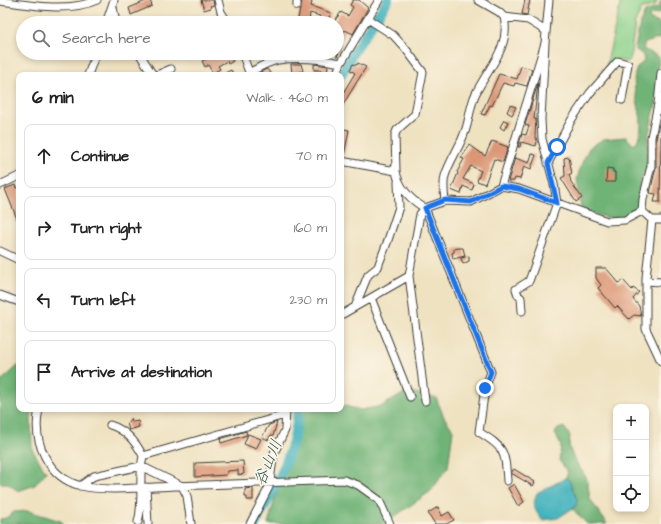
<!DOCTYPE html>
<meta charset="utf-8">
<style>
:root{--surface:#fff;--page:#f6f6f6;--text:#222;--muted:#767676;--line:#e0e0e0}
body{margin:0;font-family:"Architects Daughter","Klee One",sans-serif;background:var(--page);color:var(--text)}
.controls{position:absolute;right:12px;bottom:12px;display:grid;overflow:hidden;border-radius:8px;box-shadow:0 2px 6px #0003}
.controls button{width:36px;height:36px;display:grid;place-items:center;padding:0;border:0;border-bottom:1px solid var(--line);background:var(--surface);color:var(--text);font:20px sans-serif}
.stop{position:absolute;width:12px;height:12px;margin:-9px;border:3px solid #1a73e8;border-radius:50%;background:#fff}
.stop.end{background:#1a73e8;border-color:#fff;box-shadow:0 1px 4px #0008}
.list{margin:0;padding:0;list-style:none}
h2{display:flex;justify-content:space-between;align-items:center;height:52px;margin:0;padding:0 16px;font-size:17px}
h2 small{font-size:13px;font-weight:400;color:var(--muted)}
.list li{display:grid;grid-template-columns:26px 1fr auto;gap:12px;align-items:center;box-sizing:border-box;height:64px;margin:0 8px 8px;padding:0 8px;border:1px solid var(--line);border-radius:8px}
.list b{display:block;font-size:15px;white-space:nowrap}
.list em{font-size:13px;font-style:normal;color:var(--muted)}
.icon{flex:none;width:22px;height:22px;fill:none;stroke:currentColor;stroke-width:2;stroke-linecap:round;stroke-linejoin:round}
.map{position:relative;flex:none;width:661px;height:524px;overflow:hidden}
.search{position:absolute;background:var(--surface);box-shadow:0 2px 6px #0003;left:16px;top:16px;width:328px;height:44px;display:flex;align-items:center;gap:10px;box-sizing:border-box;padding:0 14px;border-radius:22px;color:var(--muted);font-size:15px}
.panel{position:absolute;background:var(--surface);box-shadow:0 2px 6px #0003;left:16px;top:72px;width:328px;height:340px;border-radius:8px}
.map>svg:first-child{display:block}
</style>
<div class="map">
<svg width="661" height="524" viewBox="0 0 661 524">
<rect width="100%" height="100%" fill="#fcf5e5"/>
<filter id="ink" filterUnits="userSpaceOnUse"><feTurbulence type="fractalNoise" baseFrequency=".025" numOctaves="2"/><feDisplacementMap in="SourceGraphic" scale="8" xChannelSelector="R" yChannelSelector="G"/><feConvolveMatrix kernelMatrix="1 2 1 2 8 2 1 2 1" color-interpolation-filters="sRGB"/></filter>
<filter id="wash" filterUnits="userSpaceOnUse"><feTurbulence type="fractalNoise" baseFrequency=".012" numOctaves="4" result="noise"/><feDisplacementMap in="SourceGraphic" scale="16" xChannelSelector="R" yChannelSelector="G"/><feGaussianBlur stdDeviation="0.9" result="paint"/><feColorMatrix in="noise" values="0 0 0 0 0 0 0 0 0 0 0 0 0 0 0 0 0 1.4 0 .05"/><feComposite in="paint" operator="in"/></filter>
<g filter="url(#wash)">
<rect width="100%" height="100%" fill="#efe2c1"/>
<path fill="#8bd18b" stroke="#547654" d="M621,0H657L655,6L642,8L635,23L630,60L628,62L619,60L605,72Z"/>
<path fill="#70b377" stroke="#46684a" d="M661,0V13L650,15L649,19L660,24L661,38L645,43L643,49L659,57L656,104L648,137L647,167L640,182L639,205L625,218H607L581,209L577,179L581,165L589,148L603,139L626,137L634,145C653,124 626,89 637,68C638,66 642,63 644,61L643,55L635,49L640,23L645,12L659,7Z
M19,365V409H33L31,417L32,449L46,472L35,485L18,491L7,483H0V382Z
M408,391L436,398L444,417L453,430L448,467L431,491L384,524H268L275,498L287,471L299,433L301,409H341V405L361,410L382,406Z
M564,427L570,436L569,446L573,457L587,479L590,499L607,524H587L557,492L568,473L559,460L561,446L555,433L558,429Z
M28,511L61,521L64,524H0V519L6,518L14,512Z"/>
<path fill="#43b2be" stroke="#30676d" d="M566,478L569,480L577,499L576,506L558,518L543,520C534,511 532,505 537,493Z"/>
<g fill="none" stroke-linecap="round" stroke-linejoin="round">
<path stroke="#43b2be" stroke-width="10" d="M341,75L353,53L388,0
M255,524C274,489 297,450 298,409"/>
</g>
<g id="blocks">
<path fill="#db9676" d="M148,0H150L152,6L131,15L129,8Z
M201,0H213L214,5L210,6L211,8L204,10Z
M302,0H312L311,6L331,13L327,23L318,21L320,16L310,13L309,23H297Z
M353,0H359L368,8L353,34L345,30L338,44L342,45L337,57V23H333L341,12L348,16L353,7L350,5Z
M525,0H530L527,15L522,14Z
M218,53H229L233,61L228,64L227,61L218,66L220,69L213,73L208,65L205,67L202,61Z
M358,63L366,67L341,108V92L343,93L355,73L350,70L353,64L357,65Z
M291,64H301L303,71L292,74Z
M314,64L328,66L327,75H322V71L320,70H314Z
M521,66L532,69L527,86L515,83L514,86L503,83L492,106L490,105L485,115L481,114L499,74L517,79Z
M267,69L272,75H262L260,72Z
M231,70L234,75H221Z
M538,83L534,119H536L535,136L537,140L536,146L521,142L520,147H518L522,134L526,135L529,126L525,125Z
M510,105L516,107L512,115L507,112Z
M504,120L508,122L504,130L500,127Z
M659,124H661L660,202H654L656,194L650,193L656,167V139Z
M344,129L349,130L344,156H341V131H343Z
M492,141L508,147L503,162L494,159L485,184L477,181L481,171L471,166L463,179L474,184L472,190L463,186L461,194L451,190L458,173L457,172L464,159L461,158L470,145L485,156Z
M532,154L536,155L531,169L524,166L520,179L515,178L514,181H508L515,158L529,163Z
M569,157L572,174H569L571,182L582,198L576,202L561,178L565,176L564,158Z
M607,168L613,169V172H615V182H606Z
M15,185L16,188L19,187V224L5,189Z
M459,248H463L465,256L453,259L452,253L454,252V249Z
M469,256V261L463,264L461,258Z
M596,268H606L619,283L623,280L632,290L633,288L639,292L633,299L639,306L641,316L634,315L629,319L617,306L615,308L598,288L601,285L596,278Z
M131,418L132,422L138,421L139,427L129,430L127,423Z
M277,422L273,436L271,435L268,440L262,437L269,425Z
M246,431L247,435L221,443L220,439Z
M248,434L261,439L256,449L244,444Z
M243,461L244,474L238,475V470L228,471L226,475L195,477V463Z
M514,469L535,482L533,486L511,473Z
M514,484L524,502L518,506L508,488Z
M253,488V500H247V497H245V489Z
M438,507L442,516L449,512L454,520L446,524H435L428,513Z"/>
</g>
</g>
<g filter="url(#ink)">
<use href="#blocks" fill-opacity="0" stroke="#3c3a35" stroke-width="1"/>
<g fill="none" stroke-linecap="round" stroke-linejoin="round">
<defs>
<path id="minor" d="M218,0L221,12L228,23
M478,0L499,12L504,17L528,20L546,31
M0,1C30,5 68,13 97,0
M297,6V0
M113,7L116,23
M368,19L393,35L405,48L423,72L415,114L397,130L395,135L396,171
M106,23L114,0
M139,53L153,75
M242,53L250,75
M249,73C258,68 267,62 278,60C298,57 321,59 341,63
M88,75L96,53
M157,75L171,69
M336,75L341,63L379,0
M341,161L396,171C398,186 411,201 425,208L491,372L485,388L479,432C505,448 505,451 507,481
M548,163L572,119L590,93L618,61L628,64L622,100
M0,185L19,176
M501,186L545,43L549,0
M445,201C444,193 443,183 445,176C450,159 463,143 467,125C470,114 471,103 476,93C488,68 511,47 504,17
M642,211L643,199L651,166V137L658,104L661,73
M642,211L652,220H661
M652,220L646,278V329L661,361
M0,251L19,260
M409,276L425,401
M646,281L661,282
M0,295L19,302
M371,298L410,397
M355,307L368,275L378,267L380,261L387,243L399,207L398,182
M522,311L521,298L518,295L516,289L529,281L557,203L554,184L542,139L541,119L545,43
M341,315L409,276L420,214L425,208L445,201L471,202L501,186L519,189L607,221L625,220L642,211
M39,409C32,441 47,477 81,486C104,492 149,487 174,486C231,484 287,482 344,480L358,485L379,500L390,524
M110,425C126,430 136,442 143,456
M80,486L94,476L141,466L182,486L187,496L191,524
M146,487L148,524
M138,522C144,500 138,478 143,456L285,415
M250,524L269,487L274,453L285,430L286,409"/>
</defs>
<use href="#minor" stroke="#3c3a35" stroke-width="9"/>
<use href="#minor" stroke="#fff" stroke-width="7"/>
</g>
</g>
<g fill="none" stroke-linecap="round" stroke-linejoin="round" filter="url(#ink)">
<path stroke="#1a73e8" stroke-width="5" d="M485,388L491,372L425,208L445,200L471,202L501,186L519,189L557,203L548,163L557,147"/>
</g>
<g text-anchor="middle" stroke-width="3.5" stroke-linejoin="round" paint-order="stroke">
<g font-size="16" font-style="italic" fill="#2c585d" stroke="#fcf5e5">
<text transform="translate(267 462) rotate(-67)" y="6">谷山川</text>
</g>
</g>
</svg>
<div class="controls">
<button>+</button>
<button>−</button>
<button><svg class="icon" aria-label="locate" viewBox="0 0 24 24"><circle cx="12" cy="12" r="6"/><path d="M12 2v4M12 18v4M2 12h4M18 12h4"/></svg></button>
</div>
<div class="stop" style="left:557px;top:147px"></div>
<div class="stop end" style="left:485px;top:388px"></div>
<div class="search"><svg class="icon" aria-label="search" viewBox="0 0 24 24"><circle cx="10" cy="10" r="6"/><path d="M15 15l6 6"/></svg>Search here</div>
<section class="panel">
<h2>6 min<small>Walk · 460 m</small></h2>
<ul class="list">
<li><svg class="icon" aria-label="ahead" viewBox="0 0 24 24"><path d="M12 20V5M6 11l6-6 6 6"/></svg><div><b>Continue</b></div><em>70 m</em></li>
<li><svg class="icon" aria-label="right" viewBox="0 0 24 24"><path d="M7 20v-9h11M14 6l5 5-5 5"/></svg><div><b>Turn right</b></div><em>160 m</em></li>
<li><svg class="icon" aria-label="left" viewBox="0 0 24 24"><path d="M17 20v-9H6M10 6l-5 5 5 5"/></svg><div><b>Turn left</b></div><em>230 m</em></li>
<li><svg class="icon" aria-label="arrive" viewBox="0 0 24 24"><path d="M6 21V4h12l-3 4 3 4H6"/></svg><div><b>Arrive at destination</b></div></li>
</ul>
</section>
</div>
